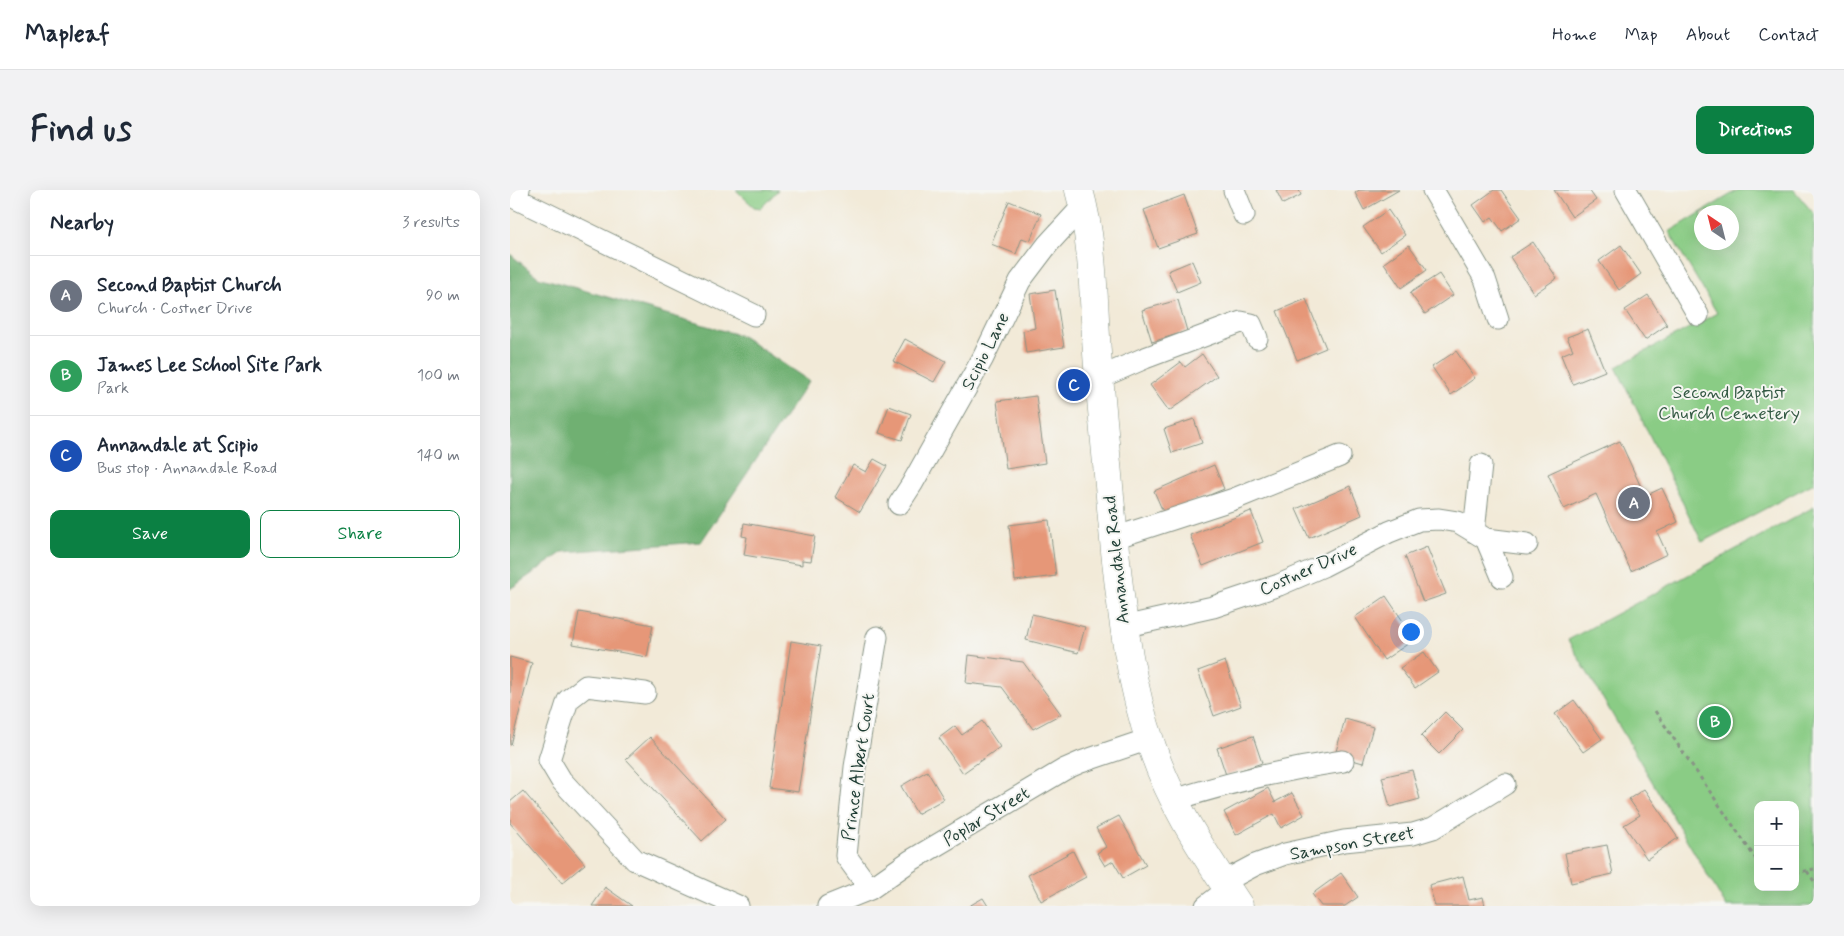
<!DOCTYPE html>
<meta charset="utf-8">
<style>
:root{--surface:#fff;--page:#f2f2f3;--text:#1f2937;--muted:#747a83;--line:#e0e1e3;--accent:#0b8043}
body{margin:0;font-family:Mynerve,sans-serif;background:var(--page);color:var(--text)}
.controls{position:absolute;right:15px;bottom:15px;display:grid;overflow:hidden;border-radius:10px;box-shadow:0 5px 20px #0002}
.controls button{width:45px;height:45px;display:grid;place-items:center;padding:0;border:0;border-bottom:1px solid var(--line);background:var(--surface);color:var(--text);font:25px sans-serif}
.compass{position:absolute;left:1184px;top:15px;width:45px;height:45px;border-radius:50%;background:var(--surface);box-shadow:0 5px 20px #0002;rotate:325deg}
.you{position:absolute;left:900px;top:441px;width:18px;height:18px;margin:-12px;border:4px solid #fff;border-radius:50%;background:#1a73e8;box-shadow:0 0 0 8px #1a73e833}
.badge{display:grid;place-items:center;width:32px;height:32px;border-radius:50%;background:var(--accent);color:#fff;font-size:16px;font-weight:700}
.pin{position:absolute;translate:-50% -50%;border:2px solid #fff;box-shadow:0 1px 5px #0006}
.list{margin:0;padding:0;list-style:none}
h2{display:flex;justify-content:space-between;align-items:center;height:65px;margin:0;padding:0 20px;font-size:21px}
h2 small{font-size:16px;font-weight:400;color:var(--muted)}
.list li{display:grid;grid-template-columns:32px 1fr auto;gap:15px;align-items:center;box-sizing:border-box;height:80px;padding:0 20px;border-top:1px solid var(--line)}
.list b{display:block;font-size:19px;white-space:nowrap}
.list p{margin:0;font-size:16px;white-space:nowrap;color:var(--muted)}
.list em{font-size:16px;font-style:normal;color:var(--muted)}
.actions{display:flex;gap:10px;padding:15px 20px}
.actions a{flex:1;padding:11px 0;border:1px solid var(--accent);border-radius:10px;text-align:center;font-size:18px;color:var(--accent)}
.actions .main{background:var(--accent);color:#fff}
.map{position:relative;flex:none;width:1304px;height:716px;overflow:hidden;border-radius:10px}
header{display:flex;align-items:center;gap:30px;box-sizing:border-box;height:70px;padding:0 25px;background:var(--surface);border-bottom:1px solid var(--line)}
header strong{font-size:24px}
nav{display:flex;gap:28px;margin-inline-start:auto;font-size:18px}
.intro{display:flex;align-items:center;justify-content:space-between;box-sizing:border-box;height:120px;padding:0 30px}
h1{margin:0;font-size:35px}
.button{padding:12px 22px;border-radius:10px;background:var(--accent);color:#fff;font-size:18px;font-weight:700}
main{display:flex;gap:30px;padding:0 30px}
aside{flex:1;background:var(--surface);border-radius:10px;box-shadow:0 5px 20px #0002}
.map>svg:first-child{display:block}
</style>
<header>
<strong>Mapleaf</strong>
<nav><a>Home</a><a>Map</a><a>About</a><a>Contact</a></nav>
</header>
<div class="intro"><h1>Find us</h1><a class="button">Directions</a></div>
<main>
<aside>
<h2>Nearby<small>3 results</small></h2>
<ul class="list">
<li><span class="badge" style="background:#6b7280">A</span><div><b>Second Baptist Church</b><p>Church · Costner Drive</p></div><em>90 m</em></li>
<li><span class="badge" style="background:#2e9e5b">B</span><div><b>James Lee School Site Park</b><p>Park</p></div><em>100 m</em></li>
<li><span class="badge" style="background:#1a4fb4">C</span><div><b>Annandale at Scipio</b><p>Bus stop · Annandale Road</p></div><em>140 m</em></li>
</ul>
<div class="actions"><a class="main">Save</a><a>Share</a></div>
</aside>
<div class="map">
<svg width="1304" height="716" viewBox="0 0 1304 716">
<rect width="100%" height="100%" fill="#f6f6f2"/>
<filter id="ink" filterUnits="userSpaceOnUse"><feTurbulence type="fractalNoise" baseFrequency=".02" numOctaves="2"/><feDisplacementMap in="SourceGraphic" scale="10" xChannelSelector="R" yChannelSelector="G"/><feConvolveMatrix kernelMatrix="1 2 1 2 8 2 1 2 1" color-interpolation-filters="sRGB"/></filter>
<filter id="wash" filterUnits="userSpaceOnUse"><feTurbulence type="fractalNoise" baseFrequency=".0096" numOctaves="4" result="noise"/><feDisplacementMap in="SourceGraphic" scale="20" xChannelSelector="R" yChannelSelector="G"/><feGaussianBlur stdDeviation="1.12" result="paint"/><feColorMatrix in="noise" values="0 0 0 0 0 0 0 0 0 0 0 0 0 0 0 0 0 1.4 0 .05"/><feComposite in="paint" operator="in"/></filter>
<g filter="url(#wash)">
<rect width="100%" height="100%" fill="#f2ead8"/>
<path fill="#8acc85" stroke="#54845c" fill-rule="evenodd" d="M226,0H268L251,18L244,17Z
M1228,0H1284L1304,24V293L1192,352L1106,177L1207,123L1159,42ZM1192,22H1222V52H1192Z
M1304,317V716H1216L1058,450ZM1248,615H1285V697H1248Z"/>
<path fill="#6fb072" stroke="#477653" d="M0,64L28,87L232,146L299,191L191,352L53,362L0,399Z"/>
<g id="blocks">
<path fill="#e69778" d="M766,0H789L791,5L773,14Z
M849,0H889L854,20L845,3Z
M984,0H991L1011,28L992,41L982,27L975,32L963,15Z
M1044,0H1079L1086,10L1062,27Z
M674,5L688,44L648,58L634,20Z
M499,11L531,24L520,51L512,48L506,64L481,54Z
M878,20L895,45L871,62L853,37Z
M1023,52L1047,88L1024,104L1000,67Z
M899,55L917,80L891,98L874,73Z
M1111,55L1131,84L1109,100L1089,71Z
M682,71L691,92L667,102L658,81Z
M929,84L943,105L915,124L900,103Z
M545,100L554,157L516,163L513,141L525,138L520,104Z
M1138,105L1157,135L1135,150L1115,120Z
M796,109L816,158L787,170L767,121Z
M668,110L677,141L642,152L632,120Z
M1078,139L1095,181L1063,194L1051,165L1063,160L1057,147Z
M395,149L436,171L424,192L383,171Z
M946,161L965,188L941,205L922,177Z
M692,164L707,186L659,221L640,195L671,172L675,177Z
M526,206L535,273L496,279L487,211Z
M379,216L401,224L392,250L369,243Z
M684,229L692,253L662,263L654,239Z
M1110,251L1135,306L1152,298L1168,332L1147,342L1157,364L1121,381L1086,304L1054,319L1038,284Z
M364,269L377,276L350,322L325,307L343,275L356,282Z
M704,275L714,299L654,324L644,301Z
M840,296L852,325L799,348L786,319Z
M741,321L753,352L693,376L680,345Z
M539,330L546,386L505,391L499,335Z
M234,333L305,346L301,371L292,370V375L234,365L237,347L232,346Z
M917,357L936,404L913,412L895,366Z
M876,406L905,449L874,470L845,427Z
M69,422L143,435L137,467L63,454Z
M522,424L575,437L568,463L516,450Z
M281,451L311,456L288,602L259,598Z
M914,462L928,482L905,498L890,478Z
M459,465L513,472L551,524L523,539L492,497L456,493Z
M0,467L22,473L1,555H0Z
M715,471L731,516L704,526L688,481Z
M1064,510L1092,549L1073,562L1045,524Z
M935,522L953,540L929,564L911,546Z
M835,529L863,537L853,573L825,565Z
M472,531L490,557L453,583L429,548L445,536L452,545Z
M743,546L752,573L716,585L707,558Z
M140,547L216,629L192,651L116,569Z
M902,580L910,609L880,617L872,587Z
M417,581L434,609L407,624L391,596Z
M758,598L765,612L782,603L794,625L771,638L764,624L726,645L714,622Z
M1134,599L1168,648L1137,669L1114,635L1130,625L1119,609Z
M13,601L75,674L52,693L0,633V612Z
M609,626L636,675L613,688L603,671L595,676L587,663L596,657L586,638Z
M1097,655L1103,684L1061,693L1055,663Z
M563,661L576,687L531,711L518,685Z
M831,683L848,707L835,716H811L802,704Z
M953,686L959,710L973,707L975,716H925L919,695Z
M95,697L122,716H82Z
M473,708L478,716H459Z"/>
</g>
</g>
<g filter="url(#ink)">
<use href="#blocks" fill-opacity="0" stroke="#889486" stroke-width="1"/>
<g fill="none" stroke-linecap="round" stroke-linejoin="round">
<defs>
<path id="minor" d="M9,0L3,7L244,125
M724,0L734,25
M923,0L975,89L988,129
M1116,0L1188,125
M589,188L635,168L731,132L741,134L747,148
M389,314L402,294L473,168L510,91L538,54L573,16
M964,342L971,275
M604,348L724,309L830,266
M976,349L992,387
M613,437L703,417L769,395L813,376L879,342L909,330L929,329L948,332L976,349L1017,354
M135,503L76,496L58,510L39,570L51,590L125,670L228,716
M664,610C720,592 776,579 833,571
M713,692L745,675L775,664L834,651L903,644L923,638L995,594
M360,699L336,666L345,577L367,447
M318,716L360,699L400,671L555,579L571,572L639,549
M696,716L718,699"/>
<path id="major" d="M569,0C585,57 583,118 588,176C594,238 599,299 605,361C612,427 620,494 642,557C662,617 695,664 729,716"/>
</defs>
<use href="#minor" stroke="#889486" stroke-width="23"/>
<use href="#major" stroke="#889486" stroke-width="29"/>
<path stroke="#889486" stroke-width="3" stroke-dasharray="4 4" stroke-linecap="butt" d="M1145,521L1248,672
M1297,681L1304,691
M1285,683L1304,679"/>
<use href="#minor" stroke="#fff" stroke-width="21"/>
<use href="#major" stroke="#fff" stroke-width="28"/>
</g>
</g>
<g text-anchor="middle" stroke-width="4" stroke-linejoin="round" paint-order="stroke">
<g font-size="18" fill="#1f3d34" stroke="#f6f6f2">
<text transform="translate(475 161) rotate(-63)" y="6">Scipio Lane</text>
<text transform="translate(606 370) rotate(-96)" y="6">Annandale Road</text>
<text transform="translate(798 379) rotate(-24)" y="6">Costner Drive</text>
<text transform="translate(348 577) rotate(-82)" y="6">Prince Albert Court</text>
<text transform="translate(476 626) rotate(-31)" y="6">Poplar Street</text>
<text transform="translate(842 653) rotate(-10)" y="6">Sampson Street</text>
</g>
<g font-size="18" fill="#345a44" stroke="#f6f6f2">
<text x="1219" y="208">Second Baptist<tspan x="1219" dy="21">Church Cemetery</tspan></text>
</g>
</g>
</svg>
<div class="controls">
<button>+</button>
<button>−</button>
</div>
<svg class="compass" viewBox="-18 -18 36 36"><path d="M0-13l5 13h-10z" fill="#e53935"/><path d="M0 13l5-13h-10z" fill="#747a83"/></svg>
<div class="you"></div>
<div class="pin badge" style="left:1124px;top:313px;background:#6b7280">A</div>
<div class="pin badge" style="left:1205px;top:532px;background:#2e9e5b">B</div>
<div class="pin badge" style="left:564px;top:195px;background:#1a4fb4">C</div>
</div>
</main>
